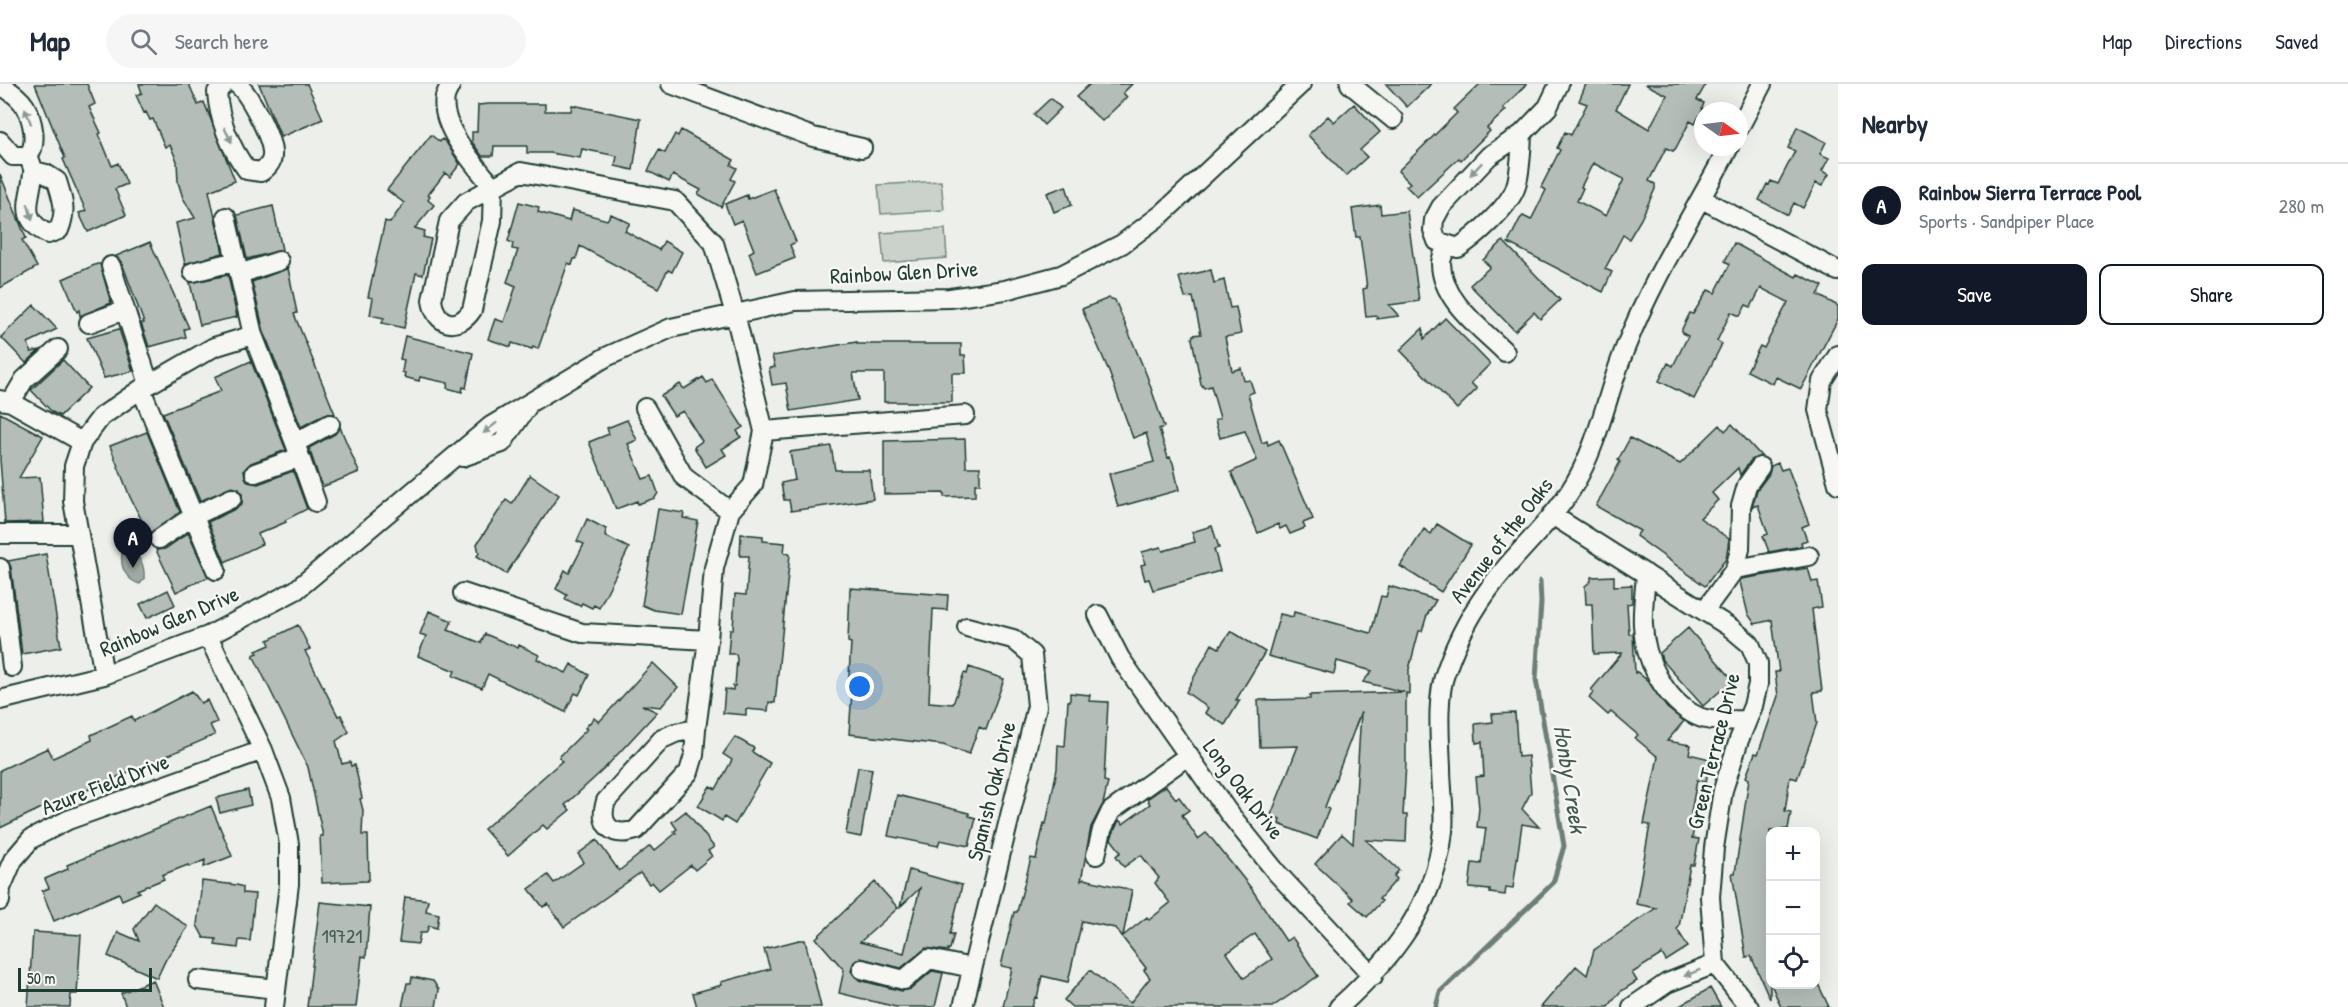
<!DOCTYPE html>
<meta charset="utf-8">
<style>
:root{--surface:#fff;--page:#f6f6f7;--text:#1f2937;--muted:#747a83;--line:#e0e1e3;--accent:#111827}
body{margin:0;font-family:"Patrick Hand",sans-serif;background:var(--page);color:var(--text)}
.controls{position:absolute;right:18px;bottom:18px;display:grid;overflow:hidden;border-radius:12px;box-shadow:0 6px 24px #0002}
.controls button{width:54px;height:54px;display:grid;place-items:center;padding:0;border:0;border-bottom:2px solid var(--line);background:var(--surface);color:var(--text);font:30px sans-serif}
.compass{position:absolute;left:1694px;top:18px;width:54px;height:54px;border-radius:50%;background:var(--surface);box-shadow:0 6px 24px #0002;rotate:104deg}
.scale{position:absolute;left:18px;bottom:15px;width:134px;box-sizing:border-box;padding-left:6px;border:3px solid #1f3d34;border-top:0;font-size:16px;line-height:21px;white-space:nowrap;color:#1f3d34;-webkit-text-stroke:4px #f6f6f2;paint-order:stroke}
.you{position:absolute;left:860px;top:603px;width:21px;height:21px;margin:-15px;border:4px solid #fff;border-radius:50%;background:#1a73e8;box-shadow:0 0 0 9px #1a73e833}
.badge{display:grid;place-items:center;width:39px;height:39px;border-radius:50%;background:var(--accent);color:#fff;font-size:20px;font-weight:700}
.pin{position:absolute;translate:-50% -50px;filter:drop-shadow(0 2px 3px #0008)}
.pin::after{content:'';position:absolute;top:32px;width:21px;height:18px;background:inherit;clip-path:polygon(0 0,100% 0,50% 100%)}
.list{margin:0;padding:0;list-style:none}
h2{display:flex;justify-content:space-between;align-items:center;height:78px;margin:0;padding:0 24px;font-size:26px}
h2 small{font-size:20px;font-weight:400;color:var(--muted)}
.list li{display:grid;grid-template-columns:39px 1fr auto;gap:18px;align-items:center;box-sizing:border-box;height:84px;padding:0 24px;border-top:2px solid var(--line)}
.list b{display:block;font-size:22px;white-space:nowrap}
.list p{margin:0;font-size:20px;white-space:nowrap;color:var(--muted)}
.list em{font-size:20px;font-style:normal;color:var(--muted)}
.actions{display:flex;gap:12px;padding:18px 24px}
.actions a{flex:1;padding:14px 0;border:2px solid var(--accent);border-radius:12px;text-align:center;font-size:21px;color:var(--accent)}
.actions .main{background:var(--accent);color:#fff}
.icon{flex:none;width:33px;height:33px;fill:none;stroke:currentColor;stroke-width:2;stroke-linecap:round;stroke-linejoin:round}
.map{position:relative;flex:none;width:1838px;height:923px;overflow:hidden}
header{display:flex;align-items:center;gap:36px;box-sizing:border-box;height:84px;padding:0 30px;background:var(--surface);border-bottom:2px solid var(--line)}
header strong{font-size:28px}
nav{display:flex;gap:33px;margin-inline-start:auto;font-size:21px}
.search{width:420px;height:54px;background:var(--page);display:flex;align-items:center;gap:15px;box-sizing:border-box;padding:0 21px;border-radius:33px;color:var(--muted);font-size:22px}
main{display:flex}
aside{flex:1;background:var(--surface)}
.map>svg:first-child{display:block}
</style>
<header>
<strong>Map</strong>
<div class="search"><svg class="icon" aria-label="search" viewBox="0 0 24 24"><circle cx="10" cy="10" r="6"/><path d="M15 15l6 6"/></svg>Search here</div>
<nav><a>Map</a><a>Directions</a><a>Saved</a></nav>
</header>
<main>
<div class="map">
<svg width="1838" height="923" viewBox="0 0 1838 923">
<rect width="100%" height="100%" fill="#edefea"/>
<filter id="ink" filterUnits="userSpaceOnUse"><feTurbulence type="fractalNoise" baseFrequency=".0167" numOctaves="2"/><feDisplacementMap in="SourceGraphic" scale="12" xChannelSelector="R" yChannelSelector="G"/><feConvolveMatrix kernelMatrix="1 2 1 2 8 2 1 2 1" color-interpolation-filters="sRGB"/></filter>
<g filter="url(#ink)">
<path fill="#cbd2cc" stroke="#758880" stroke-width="1.5" d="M941,97L944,126L881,130L878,101Z
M945,145L947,174L884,179L881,149Z"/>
<path fill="#9faaa4" stroke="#6c7e77" stroke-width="1.5" d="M127,466C140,469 145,482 144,495L140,500C126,496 120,483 122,469Z"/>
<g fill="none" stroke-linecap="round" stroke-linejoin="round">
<path stroke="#6c7e77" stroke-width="5" d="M1436,923L1440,908L1553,799L1564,762L1536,595L1541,518L1540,497"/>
</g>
<path fill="#b4bdb8" stroke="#1f3d34" stroke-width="1.5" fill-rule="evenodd" d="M35,0H87L95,20L89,23L101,49L99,50L112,82L118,79L127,100L115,105L126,131L88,148L87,146L79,129L86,127L63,75L65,74Z
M139,0H189L198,21L204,18L235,97L209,107L223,169L185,180L176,139L195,134L183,114L178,98L177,77L170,61L165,63L153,35L150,36L146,28L144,29L136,11L142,9Z
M259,0H307L323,35L281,53Z
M1090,0H1132L1123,9L1127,13L1102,37L1076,13Z
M1386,0H1431L1407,23Z
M1480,0H1527L1503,24L1506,26L1487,44L1490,47L1461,76L1459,74L1417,113L1406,102L1410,99L1398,87L1457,29L1454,25Z
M1586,0H1628L1616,25L1649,45L1667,11L1645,0H1706L1697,16L1704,19L1702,24L1703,25L1695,40L1690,37L1676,64L1673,67L1666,64L1649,97L1655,100V105L1641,135L1629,155L1623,151L1605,185L1612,188L1603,208L1508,159L1520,135L1523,132L1531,136L1546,106L1541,103L1560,66L1557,64L1565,48L1571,51L1587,20L1579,17ZM1593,79L1624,95L1606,132L1577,117L1583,104L1581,103Z
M1051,14L1061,24L1044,41L1034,30Z
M489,20H545V27H571L572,21L641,35L633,86L615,82L617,72L582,65L580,74L550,69H527V62H494L493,72H482L472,58V48H477L478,21Z
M1354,20L1380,48L1360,66L1367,73L1346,92L1308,51L1328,32L1334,38Z
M1797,43L1826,58L1820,70L1829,74L1822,87L1829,90L1822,102L1816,99L1803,124L1794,119L1788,131L1759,116L1767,100L1769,101L1771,97L1778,100L1795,67L1788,64Z
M681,46L734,76L731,81L737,84L731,95L735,97L721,123L698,110L701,106L673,91L669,98L648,87L659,66L665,69L675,50L678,52Z
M431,51L440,58L442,55L446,58L460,80L450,93L445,89L428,111L430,112L428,116L434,121L415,144L425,147L423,153L431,155L423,191L416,189L404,244L382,239L384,234L370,231L373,214L368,213L385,137L390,139L404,119L387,106Z
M0,90L26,154L22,156L37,183L0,204Z
M1066,102L1072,121L1054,128L1047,109Z
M774,105L796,158L790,161L795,174L757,189L749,169L754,166L742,136L733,140L725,120L747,111L748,115Z
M519,118L539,123L538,128L569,137L572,126L607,136L611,130L630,139L625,147L659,166L664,157L682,168L672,188L668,186L658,204L580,162L576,175H574L572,181L568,179L538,265L533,263L532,265L512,259L511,263L488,255L495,235L504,238L516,202L507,198L518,166L512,165L513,159L508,157Z
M1380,121L1381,130L1407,127L1419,217L1389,221L1399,232L1377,235V232L1366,233L1363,205L1367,204L1360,153H1356L1352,125Z
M273,122L282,166L247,175L237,131Z
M1503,157L1560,216L1540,235L1534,228L1515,247L1470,201L1490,183L1483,176Z
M150,158L189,244L184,245L186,253L149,263L141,239H144L122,179L116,172Z
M1734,159L1796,193L1798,190L1823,202L1818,211L1838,222V235L1801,305L1776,293L1773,300L1747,287L1760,262L1764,264L1788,218L1761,204L1751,223L1746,221L1740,232L1731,228L1717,257L1722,260L1694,315L1659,297L1668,279L1673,282L1688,252L1682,249V245L1690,229L1693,230L1708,206L1715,209L1730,180L1725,177Z
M97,180H100L111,219L80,232L79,226L77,228L63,195Z
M288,184L297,229L294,230L335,330H325L301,343L264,248L252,198Z
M1211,186L1214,199L1224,196L1230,224L1236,223L1241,250L1225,253L1232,287L1241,284L1244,297L1250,296L1254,308L1248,310L1262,359L1267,357L1268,361L1279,356L1313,435L1303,439L1305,444L1290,450L1286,442L1280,445L1278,440L1258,449L1231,388L1257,376L1245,347L1220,354L1215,336L1220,334L1211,302L1204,304L1201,300L1192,255L1193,251L1201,250L1193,213L1185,214L1179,193Z
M228,191L237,233L200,241L190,199Z
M1109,214L1115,216L1147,292L1164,343L1159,345L1168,374L1170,373L1173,379L1179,406L1118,423L1109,390L1154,378L1146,349L1133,354L1108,285L1082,225Z
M34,221L57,245L28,259L31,268L40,266L26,279L1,253Z
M1445,234L1490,280L1471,299L1477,305L1457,325L1400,266L1423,244L1424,255Z
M119,245L133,287L104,294L87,254Z
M405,252L473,269L466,304L463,303L462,308L447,304L448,299L420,293L419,297L404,293L405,289L402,288L404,276L400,275Z
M857,258V260H961V271H965L966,289H952V318H884V289H853L858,316L791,327L786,299L772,301L769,284L775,283L772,272Z
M63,276L89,304L60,332L52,328L31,306Z
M251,277L286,366L251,379L244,386L245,393L248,398L258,400L293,387L307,425L285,436L286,438L258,450L262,460L225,478L208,438L237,424L242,420V410L239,405L232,403L200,417L163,329L221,307L215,293Z
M703,293L707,299L712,295L743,343L737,347L741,353L722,365L726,371L706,383L694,363L702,357L683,327L674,332L661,312L680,300L684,305Z
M0,329L43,352L19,394L40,393L44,438L5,439L0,376Z
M627,336L637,356L628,360L643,395L652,392L658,409L655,414L638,420L637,417L616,425L589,358L609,350L607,344Z
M1732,340L1761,372L1751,376L1740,391L1738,384L1712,409L1718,416L1700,434L1729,455L1726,475L1705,502L1636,452L1640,447L1596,422L1620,378L1618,376L1630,354L1680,380L1720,341L1725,347Z
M340,343L359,388L322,403L309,364L335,350Z
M147,348L180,428L149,451L130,413L110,362Z
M965,355L966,383H980V400H975V412L944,413V409L884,410V357Z
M831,362L835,386H869L873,415L791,427L789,416H784L781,399L795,396L790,368Z
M1778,379L1781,386L1788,384L1809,440L1802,443L1807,456L1801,458L1802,462L1769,468L1763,452L1768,450L1758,421L1752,423L1757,406L1769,390L1771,382Z
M530,391L559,411L506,490L477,472L479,469L477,460L506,416L512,420Z
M658,425L684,429L683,434L698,437L681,530L654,526L642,521Z
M587,435L606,445L605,452L629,464L599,524L594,521L592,524L582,519L580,522L565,515L567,511L556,505L565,486L569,489L584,460L577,457Z
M1437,440L1471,461L1441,508L1400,482L1424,445L1431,450Z
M1212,442L1219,464L1214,465L1220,487L1153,506L1149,495L1145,496L1141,481L1145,480L1142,468L1161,463L1163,467L1195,458L1192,448Z
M188,449L208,493L176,508L156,466L165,465Z
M741,450L763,452V457L785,459L784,469L790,470L775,619L769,618L768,627L746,625V631L723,629L725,605L733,606V602H735L737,575L736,570H728L730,546H733L735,510L746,511L749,472H740Z
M46,470L61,563L22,570L11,483L8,477Z
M1808,484L1812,498L1818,497L1822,523L1812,525L1822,607L1813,608L1817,639L1797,695L1790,693L1785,727L1791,728L1788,745L1770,747V915L1751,872L1746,873L1732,789H1735L1749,695L1746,693L1755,669L1758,670L1778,612L1775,588H1779L1772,536L1755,540L1748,530L1740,498L1741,495Z
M1614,492V502L1632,501V519L1627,520L1629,550H1633L1635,589L1637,588L1648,597L1667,624L1684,637L1667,657L1691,661L1689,670L1710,675L1706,698L1697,696L1691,729L1697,731L1692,754L1699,755L1694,781H1690L1679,843L1677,845L1688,863L1666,877L1662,870L1632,889L1637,897L1620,908L1608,923H1541L1576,882L1587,891L1594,866L1656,824L1636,820L1650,741L1644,740L1658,673L1635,654L1638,651L1611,628L1608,631L1589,614L1594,608L1591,606L1622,569L1594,570L1592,520H1586L1585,502L1591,497V493Z
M1389,502L1436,516L1427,531L1422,547H1419L1409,585V610L1406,609V679L1403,731H1407L1406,758L1366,756L1399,786L1394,792L1397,795L1379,815L1382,817L1367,833L1350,818L1353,815L1315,780L1342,750L1353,760L1361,628L1325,723L1329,725L1317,755L1279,740L1280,735L1271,731L1298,662L1260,663L1258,616L1310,615V611L1404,608L1363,598L1372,587L1337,577L1334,590L1268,572L1280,530L1293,533L1294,528L1371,549L1381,512L1386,513Z
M850,504L948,511L947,526L933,525L929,618L953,620L964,589L967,590L969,583L1004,595L986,646L979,643L969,670L943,661L849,650L852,607H848L851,559L848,558Z
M168,506L175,521L147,534L140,520Z
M429,527L452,537L448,546L481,559L485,550L518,564L519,561L539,571L537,575L566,589L571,580L589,591L579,611L575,609L565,628L488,590L482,604L453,592L455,587L418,572L426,552L420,550Z
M298,541L310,565L305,567L338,632L341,631L349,648L336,657L342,680L350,678L351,682L355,681L362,714L360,715L363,726L362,751H368L369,795L367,797L322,799L320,752H323L308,683L253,571L258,569L256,567L270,561L268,556Z
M1688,544L1733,596L1703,622L1662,576L1660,569Z
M1231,547L1265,568L1236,616H1240L1225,641L1205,629L1208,624L1186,608L1212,560L1219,564Z
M653,579L678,603L661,623L642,621L657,628L603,686L565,721L570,726L547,745L543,741L508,772L484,745L562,677L559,673L587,645L585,644L594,634L599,638Z
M192,607L201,619L207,616L217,638L210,641L215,651L78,710L77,708L54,718L0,744V686L48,664L53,674L92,656L91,651L132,632L134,637Z
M1070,609L1090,611L1089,617L1108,618L1104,697L1108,698L1103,720L1091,743L1081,797L1084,795L1132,806L1123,852L1147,833L1149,836L1170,819L1155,799L1159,794L1141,771L1124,783L1116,772L1121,768L1111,755L1113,750L1119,736L1123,740L1150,720L1147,715L1166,702L1176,715L1179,713L1189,726L1182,731L1198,755L1206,749L1212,755L1251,804L1286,857L1292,853L1318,892L1272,923H1072L1064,916L1090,886L1130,919L1150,894L1144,886L1146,884L1115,844L1082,837L1068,898L1042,892L1037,914L1035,913L1032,923H1003L1012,884L1001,882L1014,828H1017L1031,774L1036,775L1044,739L1046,740L1057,685L1058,661L1065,662L1068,617H1070ZM1255,850L1272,875L1244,894L1227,869Z
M1515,629L1518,673L1528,672L1531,708L1522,725L1539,743L1522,740L1513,804L1506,803L1505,811L1490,809V806L1469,804L1472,779L1481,780L1486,744L1477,743L1479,724L1476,693L1484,692L1482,658L1476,659L1475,640L1493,638L1492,630Z
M735,653L754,664L752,668L770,679L735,740L724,733L722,737L698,722L710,702L716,705L732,676L723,670Z
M858,683L872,685L861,753L846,750Z
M248,706L251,721L220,729L216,714Z
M897,711L969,729V732L976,734L969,762L940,756L938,762L888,752Z
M211,722L232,772L204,783L205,776L189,783L188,781L162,791L164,795L137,806L140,808L122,816L119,809L54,837L42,807L49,804L45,795L68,785L67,781Z
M686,727L714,763L708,767L712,772L695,786L691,781L659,806L652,798L649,800L640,789L564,843L548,820L543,823L529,805L548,791L554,799L584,778L578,770L597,756L619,787L650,762L654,767L676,749L674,747L677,745L672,738Z
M909,786L962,801L950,850H954L950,865H948V867L926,864L901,884L860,874L854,878L851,887L859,896L902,907L911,905L932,887L943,889L935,923H896L839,909L844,886L816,854L875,798L898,824L860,858L904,869L920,804L900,823Z
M202,797L237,801L243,803V809L255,810L250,857L239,856L238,864L215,861L216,855L204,854L197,841Z
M405,813L428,816L426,827L439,830L437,844L429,842L426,849H420L418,860L399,858Z
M154,818L188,843L166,875L157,894L108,872L118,848L139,857L134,845Z
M320,818L370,823L366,873L362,872L356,923H307Z
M33,848L81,851L77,910H71L70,923H28Z
M799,856H805L821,923H697L693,909L722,901L721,898L770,885L764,865Z
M412,893L433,897L439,906L436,923H402L407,899H411Z
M153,896L164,923H126L121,909Z
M1771,900H1818L1829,923H1781Z
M1710,904L1721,923H1678Z"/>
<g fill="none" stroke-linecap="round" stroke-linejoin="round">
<defs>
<path id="minor" d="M224,0L217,8C219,35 230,64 247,86L261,88C268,83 273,78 272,68C271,52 249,9 237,0
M451,0C449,4 446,9 445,13C439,42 476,82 493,103L521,88L675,117L714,159L735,230L764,347L753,401L730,427L714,484L708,556L696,645
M671,0L813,53L862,64
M1350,0L1393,35
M0,1C9,6 19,13 25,22C33,36 38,60 28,72
M1739,44L1762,0
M1522,50C1521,67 1521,86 1516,102C1510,122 1475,153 1458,164L1437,157L1433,146L1434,136L1441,123L1489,72L1522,50L1548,23L1559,0
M0,57L13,72H28
M28,72C30,77 34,84 33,89C31,116 17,134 48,150L59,146C67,126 63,117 57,97L46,90L34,87
M493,103L492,137L472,226C458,248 435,241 432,216L449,137L466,118Z
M1702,115L1838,187
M226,133L253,251L295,359L316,418
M1447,162C1445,167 1441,174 1441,179C1441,216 1482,245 1505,268
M111,182L149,300
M193,188L236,177
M239,190L279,177
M89,239L125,226
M1838,271L1822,297L1818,326L1838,400
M141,305L216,486
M0,316L11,318L82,358
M11,318L24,296L58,265
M645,324L684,393L730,427
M764,347L965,331
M295,359L330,340
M462,373L502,359L527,323
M255,389L300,373
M1552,431L1731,544L1750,560L1758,579V600L1753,622L1739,656L1723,706L1714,764L1710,813L1715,880
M0,450H79
M159,455L192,433L232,414
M0,484L12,583
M1735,485L1809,472
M1646,490C1645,507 1642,524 1643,541C1644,575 1665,617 1697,632C1711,639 1731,636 1747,636
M463,509L582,549L708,556
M1704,527L1735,485L1740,465L1741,422L1747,401L1760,383
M1098,531L1120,574L1228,728L1277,789L1373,892
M208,552L263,666L281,714L289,760V800L274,923
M104,591L73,417L74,382L82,358L101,333L141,305L214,263L253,251
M0,616L104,591L208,552L296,506L491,342L606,273L671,244L795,217L950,214L1005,206L1061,191L1122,160L1162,130L1301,0
M696,645L694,671L689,688L636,746C612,754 598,741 606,717L662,655L675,649Z
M1096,771L1102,746L1111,727L1189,671
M0,817L1,804L13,776L31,755L68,736L263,666
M862,885L904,896L929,875L972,884
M198,896L276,905
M963,923L1037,622L1032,571L1013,555L967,543
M1339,923C1392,875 1435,822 1443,747C1445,727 1441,704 1441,684C1440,656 1436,612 1446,587C1457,555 1474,524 1495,497C1520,464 1554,436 1575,399C1599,358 1608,306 1626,262C1653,193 1694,129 1729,63
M1632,923L1667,899L1715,880L1749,923"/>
</defs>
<use href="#minor" stroke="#1f3d34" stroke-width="22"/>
<use href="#minor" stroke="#f6f6f2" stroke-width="18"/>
</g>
<defs><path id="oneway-solid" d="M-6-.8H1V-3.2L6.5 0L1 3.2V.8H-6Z" transform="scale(1.5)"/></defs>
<g fill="#8a9a93">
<use href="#oneway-solid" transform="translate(28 32) rotate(-111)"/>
<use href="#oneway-solid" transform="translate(228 51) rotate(63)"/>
<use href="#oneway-solid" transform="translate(1476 85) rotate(133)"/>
<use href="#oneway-solid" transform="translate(30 128) rotate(75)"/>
<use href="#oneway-solid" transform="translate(490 344) rotate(142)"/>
<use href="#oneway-solid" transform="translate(1692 889) rotate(158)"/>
</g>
</g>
<g text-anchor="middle" stroke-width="5" stroke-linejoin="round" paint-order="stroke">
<g font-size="20" fill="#445d55">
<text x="342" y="859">19721</text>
</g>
<g font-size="22" fill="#1f3d34" stroke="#f6f6f2">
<text transform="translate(904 188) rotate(-3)" y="8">Rainbow Glen Drive</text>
<text transform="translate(1501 456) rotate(-52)" y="8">Avenue of the Oaks</text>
<text transform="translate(169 537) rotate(-23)" y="8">Rainbow Glen Drive</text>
<text transform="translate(1713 667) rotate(-76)" y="8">Green Terrace Drive</text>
<text transform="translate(105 700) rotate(-21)" y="8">Azure Field Drive</text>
<text transform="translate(1244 705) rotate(53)" y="8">Long Oak Drive</text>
<text transform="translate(991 707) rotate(-76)" y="8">Spanish Oak Drive</text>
</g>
<g font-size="24" font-style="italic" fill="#3f5850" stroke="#f6f6f2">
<text transform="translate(1570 695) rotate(81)" y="8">Honby Creek</text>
</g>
</g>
</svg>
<div class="controls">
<button>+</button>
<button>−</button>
<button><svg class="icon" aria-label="locate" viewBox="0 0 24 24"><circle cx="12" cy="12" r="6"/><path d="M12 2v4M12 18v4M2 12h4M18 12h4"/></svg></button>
</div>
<svg class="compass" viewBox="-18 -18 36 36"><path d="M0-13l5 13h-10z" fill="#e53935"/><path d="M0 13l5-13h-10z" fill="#747a83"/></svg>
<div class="scale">50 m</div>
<div class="you"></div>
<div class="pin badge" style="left:133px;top:484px">A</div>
</div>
<aside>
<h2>Nearby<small></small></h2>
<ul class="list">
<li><span class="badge">A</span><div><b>Rainbow Sierra Terrace Pool</b><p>Sports · Sandpiper Place</p></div><em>280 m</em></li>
</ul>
<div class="actions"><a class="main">Save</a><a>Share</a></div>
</aside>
</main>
